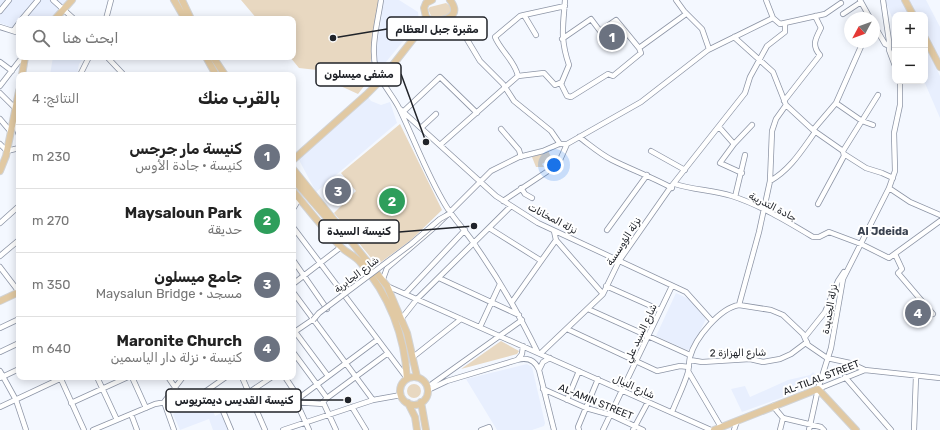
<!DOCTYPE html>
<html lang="ar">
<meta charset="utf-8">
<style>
:root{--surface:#fff;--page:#f2f2f2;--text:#222;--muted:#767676;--line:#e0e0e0;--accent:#db2777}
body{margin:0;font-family:Rubik,"Noto Naskh Arabic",sans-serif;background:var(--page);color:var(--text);direction:rtl}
.controls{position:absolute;right:12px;top:12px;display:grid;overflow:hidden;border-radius:8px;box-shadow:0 2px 10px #0003}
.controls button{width:36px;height:36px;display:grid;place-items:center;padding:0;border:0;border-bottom:1px solid var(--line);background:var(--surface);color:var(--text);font:20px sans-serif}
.compass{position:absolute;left:844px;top:12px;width:36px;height:36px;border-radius:50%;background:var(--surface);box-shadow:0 2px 10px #0003;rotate:229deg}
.you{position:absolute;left:554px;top:165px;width:14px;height:14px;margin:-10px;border:3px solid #fff;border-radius:50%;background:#1a73e8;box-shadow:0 0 0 6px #1a73e833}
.badge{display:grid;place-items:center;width:26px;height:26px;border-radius:50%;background:var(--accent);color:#fff;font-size:13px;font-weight:700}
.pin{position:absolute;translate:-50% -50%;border:2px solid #fff;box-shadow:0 1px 4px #0006}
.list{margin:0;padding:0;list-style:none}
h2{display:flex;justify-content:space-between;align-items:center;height:52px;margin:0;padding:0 16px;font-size:17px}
h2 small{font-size:13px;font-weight:400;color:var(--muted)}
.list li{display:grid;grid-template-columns:26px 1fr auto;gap:12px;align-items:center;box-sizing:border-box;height:64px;padding:0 16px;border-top:1px solid var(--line)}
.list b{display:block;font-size:15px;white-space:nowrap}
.list p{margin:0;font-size:13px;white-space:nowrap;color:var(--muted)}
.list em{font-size:13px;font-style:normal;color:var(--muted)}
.icon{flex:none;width:22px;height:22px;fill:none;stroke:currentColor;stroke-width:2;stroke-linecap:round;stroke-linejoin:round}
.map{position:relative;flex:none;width:940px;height:430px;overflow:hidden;direction:ltr}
.search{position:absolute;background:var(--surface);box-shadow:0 2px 10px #0003;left:16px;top:16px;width:280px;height:44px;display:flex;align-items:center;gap:10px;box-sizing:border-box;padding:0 14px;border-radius:8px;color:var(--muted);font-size:15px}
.panel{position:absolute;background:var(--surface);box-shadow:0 2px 10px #0003;left:16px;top:72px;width:280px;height:308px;border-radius:8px;direction:rtl}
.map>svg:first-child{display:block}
</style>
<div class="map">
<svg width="940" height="430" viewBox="0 0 940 430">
<rect width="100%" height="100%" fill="#f4f8ff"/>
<path fill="#e8effe" d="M0,0H67L50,19H19V30L0,23Z
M384,0H399L418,12L419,22L381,68L377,60V47Z
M885,0H902L910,15H895V25Z
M907,0H926L940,27V64L925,35V15H915Z
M925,45L940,76V118L924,81Z
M53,57H85L79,64L77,75H50Z
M368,97L371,101L381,105L390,102L397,123L316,192L298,158Z
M676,293L689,299L706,319L691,349L687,350L656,336Z
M527,364L532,367L545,423L544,426L532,430H497L466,379Z
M813,372L820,380L789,395L742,412L731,389L745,386L750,397L788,380L810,375Z
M202,400L209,401L215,416L221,413L228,430H213L209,419L180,430L173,414Z"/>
<path fill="#e8d8c1" d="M241,0H379L368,81L358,94L334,83L317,70L299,68L290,57H293V19H257Z
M446,3L450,6L452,11L449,17L432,18L428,9L430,7Z
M400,124L442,210L411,240L377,265L334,213L356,191L341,173Z
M548,151L552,158L542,164L544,167H536L532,157Z
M501,341L519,351L517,354L461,369Z
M407 391a7 7 0 1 1 14 0a7 7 0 1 1-14 0Z"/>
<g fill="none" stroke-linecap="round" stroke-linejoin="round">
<defs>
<path id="minor" d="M53,0L74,19
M381,0C378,21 370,48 376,69C379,80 393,96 399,108C415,141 427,175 446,206C455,221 468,233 477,248C500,281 520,316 538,353
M565,0C563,27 560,39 569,65L561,84L567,96L571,97L608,74L613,76L641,53L639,48L686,14
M676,0L684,11L702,29L709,49
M766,0L773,18L780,24L825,14L841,3
M860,0L870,18
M883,0L889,41V50L895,66
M0,11L9,0
M843,14L861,2
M524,15L520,16L495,37C500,50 515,61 518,76L544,73L555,85L562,82
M450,18L459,26L480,61L503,84L514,101L551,131L560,144
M22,19L38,0
M106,19L111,0
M874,25L885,44L889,46
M0,27L19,33
M13,31L19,23
M536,35L524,15L565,6
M734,37L773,72L786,105L813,130L843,151
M562,39L591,19L600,31L616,20L639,48
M107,57L124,75
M0,62L12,71
M80,75L89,57
M0,86L20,60L25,58
M0,93L16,109
M784,101L820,55C811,45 816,38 821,28L815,16
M836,103L862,121L873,125
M400,109L496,196L538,223L686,292L712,321
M404,111L440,77L477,113
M0,119L11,132
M14,121L19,135
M719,127L734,144L720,163L742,173
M421,128L436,114
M501,129L519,150L521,157
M813,130L836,103L863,42
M579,137C590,145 600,154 612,160C632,170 652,177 672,188
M0,144L7,151L19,148
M567,144L641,102L708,50L773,18
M734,144L752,125
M440,145L518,76
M651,151L685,170
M844,154L866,168L882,173L893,178
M770,181C790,170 802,150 815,132
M675,184C693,190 713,190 732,196C760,205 788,222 813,237H819L829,232L861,244L889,258L940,221
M521,188L525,194L532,198
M889,188L910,202L940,215
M735,197L745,155
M818,204L844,156L843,151L878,95
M293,209L299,199
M0,223L19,206
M293,227L406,377
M489,228L540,260
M607,230L647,175
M554,231L556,240L603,294
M895,254L902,269L898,273L933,314
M0,256L19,240
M293,260L327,309
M0,267L19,292
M439,278L519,315
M383,279L387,268L437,225L491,171L519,157L543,151L559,144H567L560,160L551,169L503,201
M293,284L341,247
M387,286L711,430
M606,286L660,310
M293,292L373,400
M405,294L465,230
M512,302L556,240
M739,305L759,232L770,181L772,131L776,119L786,105
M588,309L690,355
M402,318L417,299L511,206
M480,327L500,284
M0,328L19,319
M293,329L328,376
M567,329L657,371L680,366L689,367
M293,333L315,318
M805,337L825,312L838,281L844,272
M0,352L19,343
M293,352L327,398
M540,354L603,294L619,261L670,188L745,93L750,77L767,46L785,32V23
M413,357L461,319
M518,359L522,354L523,346
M690,360L702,362L750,359L763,362L780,359L791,354L807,342
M539,370L543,362L550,358
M0,371L16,400L26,430
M688,371L721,427
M60,377L84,430
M97,377L117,420
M132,377L146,408
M168,377L183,399
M242,377L265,430
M285,377L299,398L296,401L309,430
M845,377L891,430
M0,378L19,369
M432,384L522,320
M543,389L586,408L611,415L643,430
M818,389L865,370L940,378
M428,390L447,381L517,360C527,357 535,360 539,370L554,430
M248,393L272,377
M199,396L324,404L336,430
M299,398L377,340
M218,399L231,430
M567,400L579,371
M71,403L128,377
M324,404L323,402L327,398L388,353
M773,406L783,418L780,430
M0,407L64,377
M352,407L366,430
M672,412C677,399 684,386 688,372C689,367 689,362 690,357C695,338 720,308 739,305L771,310L783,315L803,334L808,345L827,358L850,363L865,370
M131,414L137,430
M783,418L821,427L824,430
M93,430L155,404L199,396L226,377
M174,430L164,402L183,377
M283,430L373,400L401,395
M481,430L489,427L490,430
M579,430L578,427L598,379
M603,430L672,286
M633,430L648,402
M734,430L737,421
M809,430L818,389L831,348L843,279L889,188L895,171L894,133L900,105V81
M914,430L916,376"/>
<path id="major" d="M174,0L185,19
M182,0L191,19
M432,0L426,3L424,8L426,17L433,22C446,20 462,16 450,0
M905,0L913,15
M55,19L72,0
M925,38L940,67
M206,57L216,75
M213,57L225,75
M22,75L25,57
M293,160L366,95L381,80L428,20
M293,169L387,286L407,333L417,377
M0,171L6,156L19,91
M293,179L346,240
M293,191C309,210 324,230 341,247C347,253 355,256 360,262C389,294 405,336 407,379
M0,301L19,292
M400 391a14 14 0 1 1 28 0a14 14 0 1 1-28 0Z
M421,402L426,430
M408,403L415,417L417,430
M714,430L818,389L856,430"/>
</defs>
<use href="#minor" stroke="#8d95a6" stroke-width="6"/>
<use href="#major" stroke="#d2d3d4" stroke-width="8"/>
<use href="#minor" stroke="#fff" stroke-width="4.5"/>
<use href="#major" stroke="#e1c9a3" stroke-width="6"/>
<defs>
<path id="minor-bridge" d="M313,320L319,313L411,244L440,219L449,214"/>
</defs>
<use href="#minor-bridge" stroke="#8d95a6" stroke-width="6" stroke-linecap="butt"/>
<use href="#minor-bridge" stroke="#fff" stroke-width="4.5"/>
</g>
<g text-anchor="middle" stroke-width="4" stroke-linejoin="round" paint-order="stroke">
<g font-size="10" fill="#202329" stroke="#fff">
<text transform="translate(773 206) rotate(27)" y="4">جادة التدريبة</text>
<text transform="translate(553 218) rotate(28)" y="4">نزلة المخانات</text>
<text transform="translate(623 241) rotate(-57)" y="4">نزلة الؤوسسة</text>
<text transform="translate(356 274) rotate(-37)" y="4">شارع الجابرية</text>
<text transform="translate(829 309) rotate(-80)" y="4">نزلة الجديدة</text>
<text transform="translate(640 333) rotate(-65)" y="4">شارع السيد علي</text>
<text transform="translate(738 352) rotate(-1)" y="4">شارع الهزازة 2</text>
<text transform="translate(821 377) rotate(-21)" y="4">AL-TILAL STREET</text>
<text transform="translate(634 386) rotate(24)" y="4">شارع النيال</text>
<text transform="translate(596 401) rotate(22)" y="4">AL-AMIN STREET</text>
</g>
<g font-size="11" font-weight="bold" fill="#3b4351" stroke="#fff">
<text x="883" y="235">Al Jdeida</text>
</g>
</g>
<path fill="none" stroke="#202329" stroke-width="1.5" d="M333 38L387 29M426 142L401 74M474 226L399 232M348 400L301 400"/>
<g fill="#202329" stroke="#fff" stroke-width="1.5">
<circle cx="333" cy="38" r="4"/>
<circle cx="426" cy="142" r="4"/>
<circle cx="474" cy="226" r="4"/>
<circle cx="348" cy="400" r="4"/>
</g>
<g fill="#fff" stroke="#202329" stroke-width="1.5">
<rect x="387" y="17" width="100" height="23" rx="4"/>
<rect x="316" y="63" width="85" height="23" rx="4"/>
<rect x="319" y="220" width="80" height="23" rx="4"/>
<rect x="166" y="389" width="135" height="23" rx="4"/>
</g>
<g font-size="11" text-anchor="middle" font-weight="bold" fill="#202329">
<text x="437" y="33">مقبرة جبل العظام</text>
<text x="359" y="78">مشفى ميسلون</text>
<text x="359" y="235">كنيسة السيدة</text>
<text x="234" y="404">كنيسة القديس ديمتريوس</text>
</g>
</svg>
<div class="controls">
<button>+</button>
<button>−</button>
</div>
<svg class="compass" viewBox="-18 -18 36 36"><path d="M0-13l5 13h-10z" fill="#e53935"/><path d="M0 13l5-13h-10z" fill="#767676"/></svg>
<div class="you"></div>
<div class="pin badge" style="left:612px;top:37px;background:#6b7280">1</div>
<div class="pin badge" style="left:392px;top:201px;background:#2e9e5b">2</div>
<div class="pin badge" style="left:338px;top:191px;background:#6b7280">3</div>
<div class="pin badge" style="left:918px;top:313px;background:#6b7280">4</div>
<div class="search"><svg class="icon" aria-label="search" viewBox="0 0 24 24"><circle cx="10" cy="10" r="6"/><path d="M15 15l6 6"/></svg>ابحث هنا</div>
<section class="panel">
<h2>بالقرب منك<small>النتائج: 4</small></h2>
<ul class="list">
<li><span class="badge" style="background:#6b7280">1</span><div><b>كنيسة مار جرجس</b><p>كنيسة · جادة الأوس</p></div><em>230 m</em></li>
<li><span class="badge" style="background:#2e9e5b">2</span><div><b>Maysaloun Park</b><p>حديقة</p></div><em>270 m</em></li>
<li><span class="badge" style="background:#6b7280">3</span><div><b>جامع ميسلون</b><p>مسجد · Maysalun Bridge</p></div><em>350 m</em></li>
<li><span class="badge" style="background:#6b7280">4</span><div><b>Maronite Church</b><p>كنيسة · نزلة دار الياسمين</p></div><em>640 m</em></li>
</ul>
</section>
</div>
